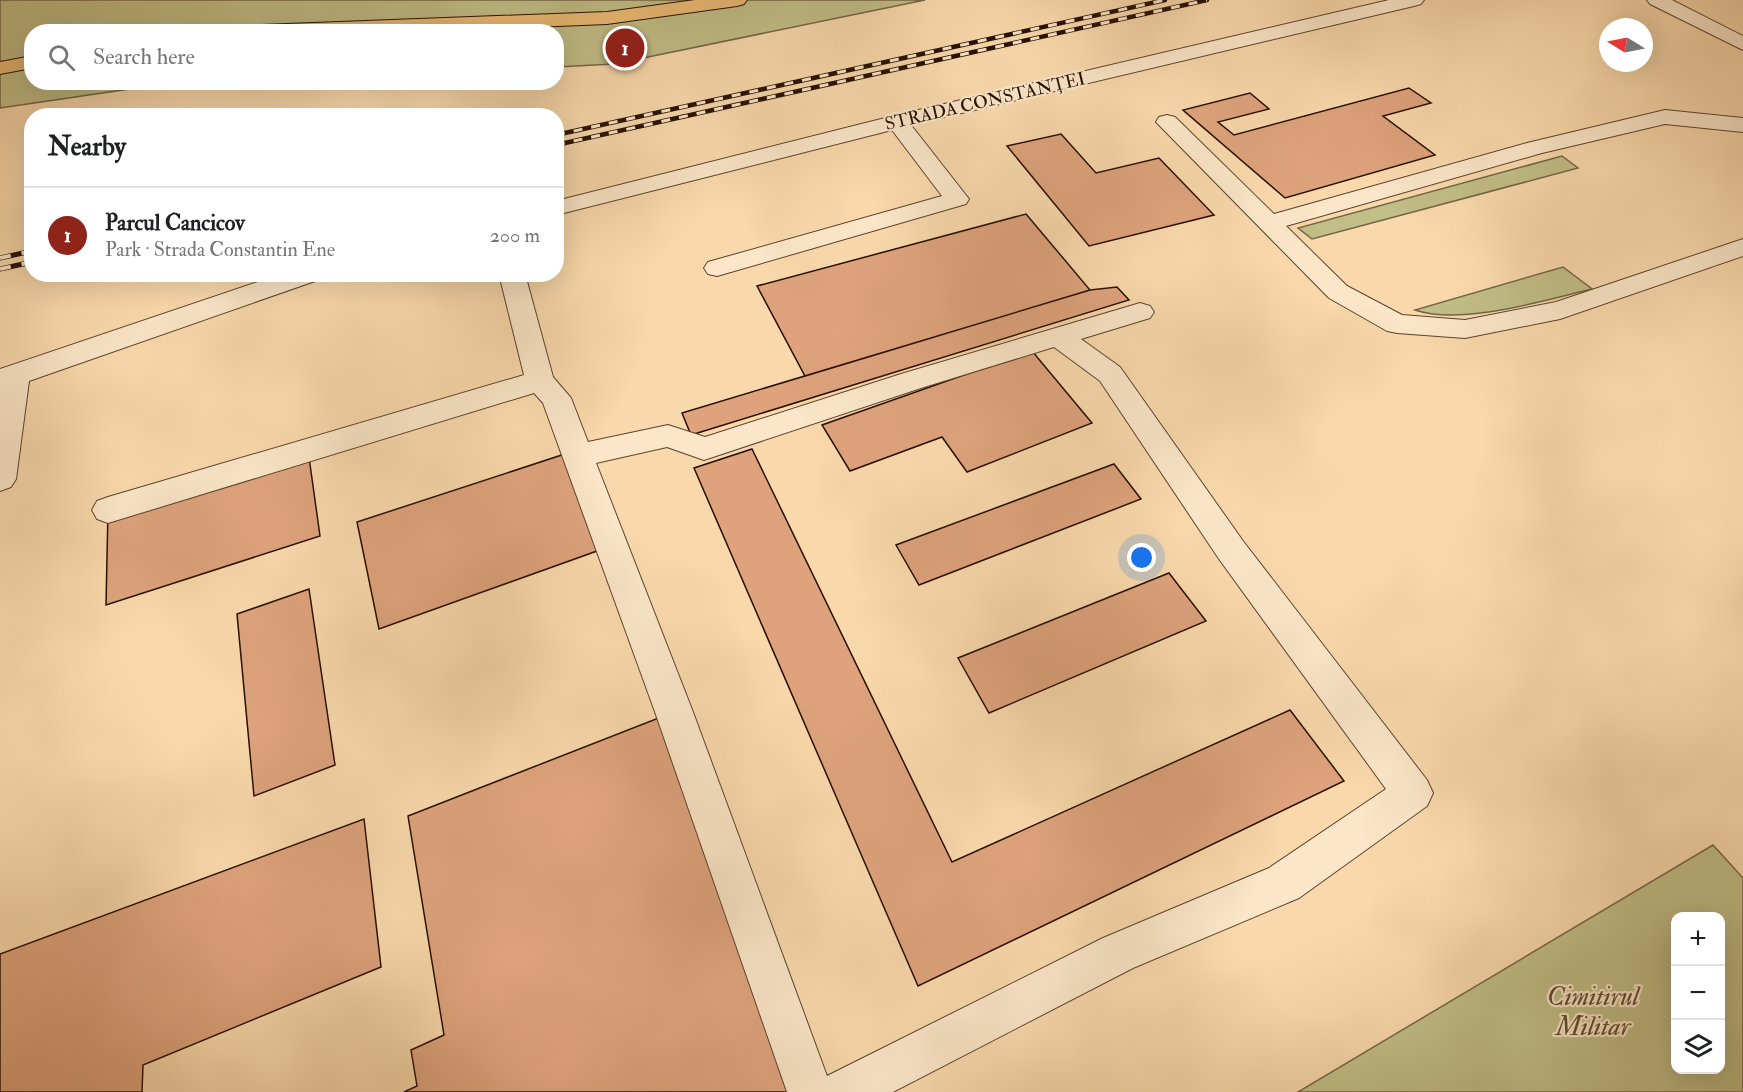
<!DOCTYPE html>
<meta charset="utf-8">
<style>
:root{--surface:#fff;--page:#f6f6f6;--text:#202124;--muted:#757577;--line:#e0e0e0;--accent:#8f2418}
body{margin:0;font-family:"IM FELL Double Pica",serif;background:var(--page);color:var(--text)}
.controls{position:absolute;right:18px;bottom:18px;display:grid;overflow:hidden;border-radius:12px;box-shadow:0 6px 24px #0002}
.controls button{width:54px;height:54px;display:grid;place-items:center;padding:0;border:0;border-bottom:2px solid var(--line);background:var(--surface);color:var(--text);font:30px sans-serif}
.compass{position:absolute;left:1599px;top:18px;width:54px;height:54px;border-radius:50%;background:var(--surface);box-shadow:0 6px 24px #0002;rotate:280deg}
.you{position:absolute;left:1142px;top:558px;width:21px;height:21px;margin:-15px;border:4px solid #fff;border-radius:50%;background:#1a73e8;box-shadow:0 0 0 9px #1a73e833}
.badge{display:grid;place-items:center;width:39px;height:39px;border-radius:50%;background:var(--accent);color:#fff;font-size:20px;font-weight:700}
.pin{position:absolute;translate:-50% -50%;border:3px solid #fff;box-shadow:0 2px 6px #0006}
.list{margin:0;padding:0;list-style:none}
h2{display:flex;justify-content:space-between;align-items:center;height:78px;margin:0;padding:0 24px;font-size:26px}
h2 small{font-size:20px;font-weight:400;color:var(--muted)}
.list li{display:grid;grid-template-columns:39px 1fr auto;gap:18px;align-items:center;box-sizing:border-box;height:96px;padding:0 24px;border-top:2px solid var(--line)}
.list b{display:block;font-size:22px;white-space:nowrap}
.list p{margin:0;font-size:20px;white-space:nowrap;color:var(--muted)}
.list em{font-size:20px;font-style:normal;color:var(--muted)}
.icon{flex:none;width:33px;height:33px;fill:none;stroke:currentColor;stroke-width:2;stroke-linecap:round;stroke-linejoin:round}
.map{position:relative;flex:none;width:1743px;height:1092px;overflow:hidden}
.search{position:absolute;background:var(--surface);box-shadow:0 6px 24px #0002;left:24px;top:24px;width:540px;height:66px;display:flex;align-items:center;gap:15px;box-sizing:border-box;padding:0 21px;border-radius:24px;color:var(--muted);font-size:22px}
.panel{position:absolute;background:var(--surface);box-shadow:0 6px 24px #0002;left:24px;top:108px;width:540px;height:174px;border-radius:24px}
.map>svg:first-child{display:block}
</style>
<div class="map">
<svg width="1743" height="1092" viewBox="0 0 1743 1092">
<rect width="100%" height="100%" fill="#f9d9ac"/>
<filter id="stains"><feTurbulence type="fractalNoise" baseFrequency=".00333" numOctaves="4"/><feColorMatrix values="0 0 0 0 .2 0 0 0 0 .09 0 0 0 0 .02 0 0 0 .5 -.17"/></filter>
<radialGradient id="worn" r=".72"><stop offset=".6" stop-color="#630" stop-opacity="0"/><stop offset="1" stop-color="#630" stop-opacity=".3"/></radialGradient>
<path fill="#c1be87" stroke="#746644" stroke-width="1.5" fill-rule="evenodd" d="M0,0H925L614,64L557,67L556,32H32V82L205,83L157,85L0,108Z
M1562,156L1578,168L1312,239L1298,228Z
M1563,267L1592,289C1545,300 1461,326 1415,310Z
M1713,845L1743,878V1092H1298ZM1676,916H1720V1070H1676Z"/>
<path fill="#dea37d" stroke="#270f00" stroke-width="1.5" d="M1409,88L1431,103L1383,116L1435,155L1285,198L1183,110L1250,93L1269,109L1218,122L1234,135Z
M1061,134L1096,173L1159,158L1214,215L1089,246L1007,146Z
M1026,214L1090,290L805,376L757,286Z
M1117,287L1129,300L691,435L682,413L1090,290Z
M1032,351L1092,423L967,472L942,437L850,471L822,425Z
M752,449L952,862L1290,710L1344,781L918,986L694,468Z
M308,450L320,536L106,605L108,510Z
M574,451L611,546L379,629L357,522Z
M1114,464L1141,499L919,585L896,545Z
M1169,573L1206,621L989,713L958,658Z
M309,589L335,765L254,796L237,614Z
M674,712L810,1092H404L417,1086L411,1050L444,1035L408,816Z
M364,819L381,967L143,1065L142,1092H0V954Z"/>
<g fill="none" stroke-linecap="round" stroke-linejoin="round">
<defs>
<path id="minor" d="M1389,0H1424L1421,4L1414,6L911,125L969,199L966,204L717,276L708,274L704,268L708,262L942,196L892,130L556,215V201L897,115Z
M1647,0H1672L1743,36V50L1650,4Z
M1665,110L1743,118V132L1665,124L1542,153L1286,226L1347,286L1402,315L1465,320L1556,302L1743,239V256L1560,319L1465,338L1397,333L1387,331L1329,298L1156,122L1159,117L1167,115L1175,117L1274,214L1527,143Z
M281,274H322L318,280L29,381L16,479L11,487L0,491V369Z
M499,274H525L553,377L571,398L588,442L668,425L705,437L901,374L1130,306L1140,303L1150,306L1154,312L1150,318L1081,339L1120,367L1243,541L1427,780L1433,793L1427,806L1299,898L1133,968L893,1092H787L655,712L543,403L534,393L108,523L97,519L92,510L97,501L108,497L524,375ZM1054,347L1100,381L1219,559L1386,789L1269,868L1103,938L827,1076L693,712L596,463L667,447L704,460L921,388Z"/>
<path id="major" d="M695,0H747L744,4L737,6L607,24L405,32H221L224,28L231,26L607,12Z
M32,56V68L0,74V62Z"/>
</defs>
<use href="#minor" stroke="#5c422b" stroke-width="2"/>
<use href="#major" stroke="#270f00" stroke-width="2"/>
<use href="#minor" fill="#fbe6c9" fill-rule="evenodd"/>
<use href="#major" fill="#ecbc76" fill-rule="evenodd"/>
<defs>
<path id="rail-far1" d="M556,135L1165,0
M556,145L1207,0"/>
<path id="rail" d="M0,258L32,251
M0,269L32,262"/>
</defs>
<use href="#rail-far1" stroke="#270f00" stroke-width="4.5"/>
<use href="#rail" stroke="#270f00" stroke-width="5"/>
<use href="#rail-far1" stroke="#fbe6c9" stroke-width="3" stroke-dasharray="9" stroke-linecap="butt"/>
<use href="#rail" stroke="#fbe6c9" stroke-width="4" stroke-dasharray="11" stroke-linecap="butt"/>
</g>
<g text-anchor="middle" stroke-width="4.5" stroke-linejoin="round" paint-order="stroke">
<g font-size="18" fill="#270f00" stroke="#fbe6c9">
<text transform="translate(985 101) rotate(-13)" y="6">STRADA CONSTANȚEI</text>
</g>
<g font-size="26" font-style="italic" fill="#5d4c2f" stroke="#fbe6c9">
<text x="1593" y="1005">Cimitirul<tspan x="1593" dy="30">Militar</tspan></text>
</g>
</g>
<rect width="100%" height="100%" filter="url(#stains)"/>
<rect width="100%" height="100%" fill="url(#worn)"/>
</svg>
<div class="controls">
<button>+</button>
<button>−</button>
<button><svg class="icon" aria-label="layers" viewBox="0 0 24 24"><path d="M12 4l9 5-9 5-9-5zM3 14l9 5 9-5"/></svg></button>
</div>
<svg class="compass" viewBox="-18 -18 36 36"><path d="M0-13l5 13h-10z" fill="#e53935"/><path d="M0 13l5-13h-10z" fill="#757577"/></svg>
<div class="you"></div>
<div class="pin badge" style="left:625px;top:48px">1</div>
<div class="search"><svg class="icon" aria-label="search" viewBox="0 0 24 24"><circle cx="10" cy="10" r="6"/><path d="M15 15l6 6"/></svg>Search here</div>
<section class="panel">
<h2>Nearby<small></small></h2>
<ul class="list">
<li><span class="badge">1</span><div><b>Parcul Cancicov</b><p>Park · Strada Constantin Ene</p></div><em>200 m</em></li>
</ul>
</section>
</div>
